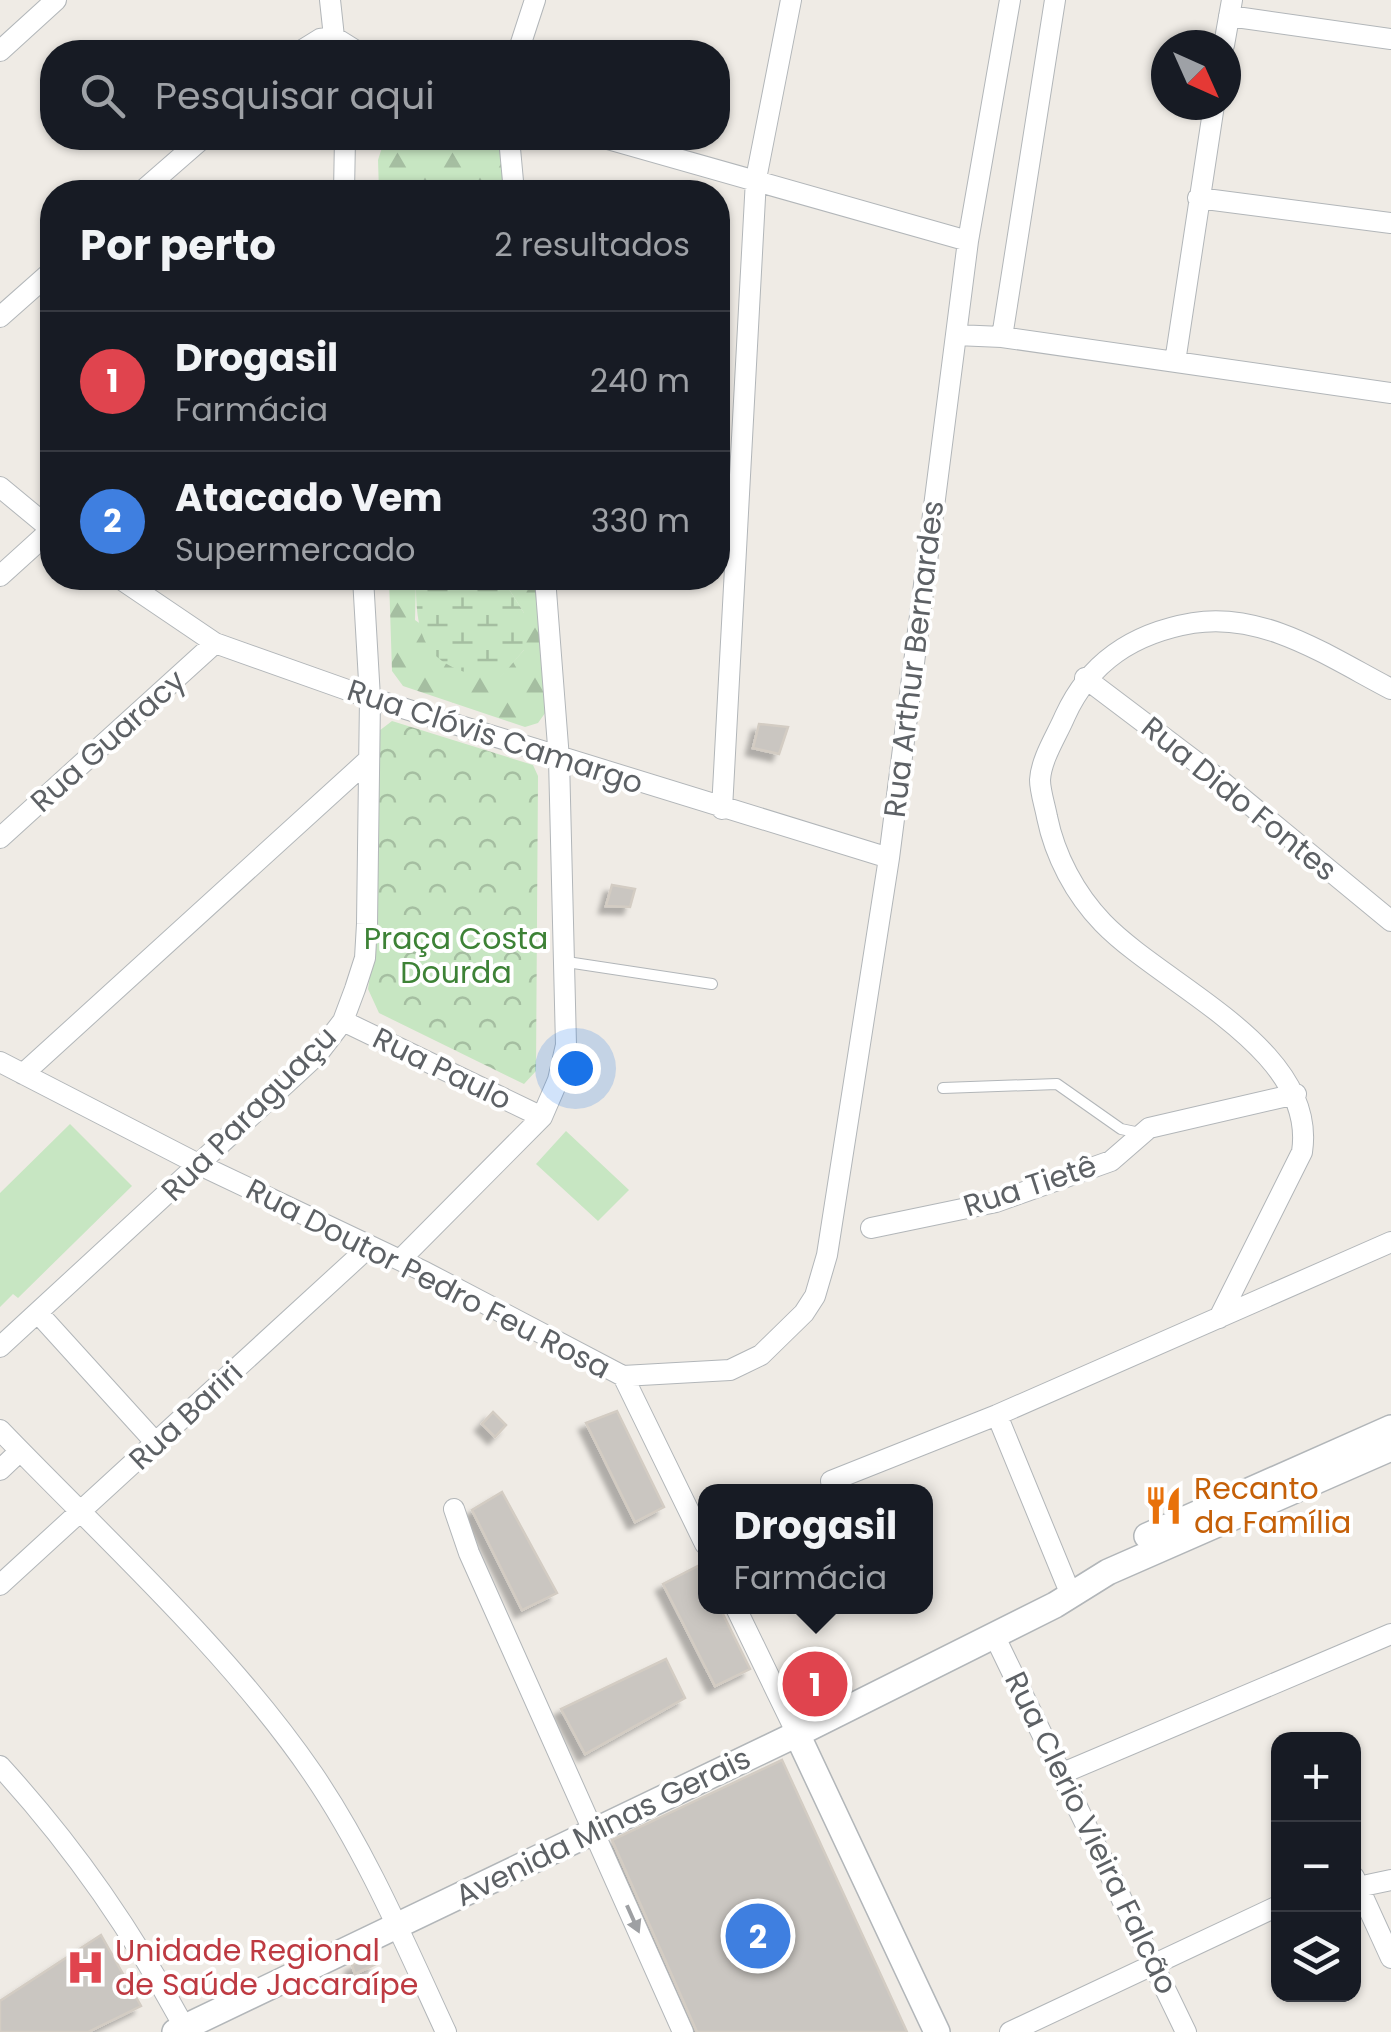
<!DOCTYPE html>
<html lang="pt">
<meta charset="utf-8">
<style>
:root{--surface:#171b24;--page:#242831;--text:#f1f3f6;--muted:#9ea1a6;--line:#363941;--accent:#1a73e8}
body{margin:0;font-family:Poppins,sans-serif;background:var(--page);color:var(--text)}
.controls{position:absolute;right:30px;bottom:30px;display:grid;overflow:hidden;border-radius:20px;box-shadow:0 2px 8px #0004}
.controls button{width:90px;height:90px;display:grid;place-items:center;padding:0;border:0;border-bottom:2px solid var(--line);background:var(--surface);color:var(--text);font:50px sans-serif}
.compass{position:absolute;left:1151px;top:30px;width:90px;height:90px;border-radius:50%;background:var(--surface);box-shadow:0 2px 8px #0004;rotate:135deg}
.you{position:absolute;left:575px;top:1068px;width:35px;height:35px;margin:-25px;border:8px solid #fff;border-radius:50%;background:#1a73e8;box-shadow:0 0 0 15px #1a73e833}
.badge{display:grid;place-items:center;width:65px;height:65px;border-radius:50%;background:var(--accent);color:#fff;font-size:32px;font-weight:700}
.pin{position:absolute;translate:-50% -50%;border:5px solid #fff;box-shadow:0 2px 10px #0006}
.popup{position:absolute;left:698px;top:1484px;width:235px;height:130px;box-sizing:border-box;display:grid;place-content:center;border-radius:20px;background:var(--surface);filter:drop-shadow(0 2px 8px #0005);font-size:32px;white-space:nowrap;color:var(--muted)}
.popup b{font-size:38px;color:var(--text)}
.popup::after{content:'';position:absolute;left:50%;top:100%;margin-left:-20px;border:20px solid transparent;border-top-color:var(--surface)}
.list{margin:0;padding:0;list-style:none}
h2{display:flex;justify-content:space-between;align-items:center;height:130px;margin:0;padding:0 40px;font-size:42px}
h2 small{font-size:32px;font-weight:400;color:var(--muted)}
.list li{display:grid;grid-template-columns:65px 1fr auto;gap:30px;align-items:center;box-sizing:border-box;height:140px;padding:0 40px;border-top:2px solid var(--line)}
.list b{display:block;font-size:38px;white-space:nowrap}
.list p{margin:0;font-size:32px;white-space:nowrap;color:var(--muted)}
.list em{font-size:32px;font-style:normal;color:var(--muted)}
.icon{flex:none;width:55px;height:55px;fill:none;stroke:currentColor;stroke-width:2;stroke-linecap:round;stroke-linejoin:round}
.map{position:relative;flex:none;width:1391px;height:2032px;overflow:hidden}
.search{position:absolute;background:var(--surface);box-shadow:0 2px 8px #0004;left:40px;top:40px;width:690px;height:110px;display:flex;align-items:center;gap:25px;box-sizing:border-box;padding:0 35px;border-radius:40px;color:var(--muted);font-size:38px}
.panel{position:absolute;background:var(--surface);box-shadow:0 2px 8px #0004;left:40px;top:180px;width:690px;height:410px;border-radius:40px}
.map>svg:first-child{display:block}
</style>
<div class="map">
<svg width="1391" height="2032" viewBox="0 0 1391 2032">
<defs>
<pattern id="forest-firs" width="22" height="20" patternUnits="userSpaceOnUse" patternTransform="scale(2.5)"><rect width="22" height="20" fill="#c7e6c2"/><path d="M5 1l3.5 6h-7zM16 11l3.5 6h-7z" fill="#a5bea1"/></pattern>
<pattern id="wetland-marsh" width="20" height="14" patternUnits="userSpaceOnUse" patternTransform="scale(2.5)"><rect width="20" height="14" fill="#c7e6c2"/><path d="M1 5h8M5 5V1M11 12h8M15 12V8" fill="none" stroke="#a5bea1"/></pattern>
<pattern id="park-crowns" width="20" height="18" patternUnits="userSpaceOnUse" patternTransform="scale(2.5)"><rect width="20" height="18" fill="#c7e6c2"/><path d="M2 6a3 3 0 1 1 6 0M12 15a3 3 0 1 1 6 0" fill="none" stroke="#a5bea1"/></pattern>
<filter id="shadow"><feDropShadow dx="-7" dy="7" stdDeviation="2.5" flood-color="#0004"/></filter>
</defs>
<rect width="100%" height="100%" fill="#efebe5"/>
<path fill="url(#forest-firs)" d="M385,138H502L513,192H379L378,160Z
M389,578H416L415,620L498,679L524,650V613L502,578H542L548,709L538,723L525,727L403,686L392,671Z"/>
<path fill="url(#wetland-marsh)" d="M416,578H502L524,613V650L498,680C428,668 415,645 416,578Z"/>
<path fill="url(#park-crowns)" d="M392,721L533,765L538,776L536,1071L524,1084L379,1013L368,989L377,932L379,731Z"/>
<path fill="#c7e6c2" d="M70,1124L132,1186L18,1298L13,1294L0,1307V1193Z
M566,1131L629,1190L598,1221L536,1164Z"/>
<path fill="#cac6c1" stroke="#d3ccc3" stroke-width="2.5" filter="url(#shadow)" d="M759,724L788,727L779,754L753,748Z
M612,885L635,889L630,907L606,906Z
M617,1411L664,1507L635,1522L586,1423Z
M493,1412L506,1425L495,1437L482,1424Z
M502,1492L557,1593L522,1610L472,1510Z
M698,1566L705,1579V1606H719L750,1669L715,1686L663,1584Z
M666,1659L685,1698L585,1754L561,1709Z
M782,1760L907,2032H697L612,1840Z
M101,1935L141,2006L88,2032H0V2001Z
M372,1956L376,1964L355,1974L352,1965Z"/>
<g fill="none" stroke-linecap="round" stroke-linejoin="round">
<defs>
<path id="service" d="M567,962L712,984
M943,1088L1057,1084L1121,1129L1140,1133"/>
<path id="minor" d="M330,0L334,37
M1229,16L1391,39
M1224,45L1232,0
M0,51L56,0
M299,52L320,39L334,37L358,52
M518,52L535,0
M509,138L514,192
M604,138L968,241
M141,192L203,138
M344,192L345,138
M1198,198L1391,223
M0,317L52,271
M956,335L1002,337L1391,393
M1002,337L1055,0
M1175,362L1214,105
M0,487L52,530
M0,576L52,529
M119,578L215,643L370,698L889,858
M1085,678L1220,780L1391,921
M722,809L756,179L791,0
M0,838L215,643
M343,1021L542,1117
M0,1062L202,1166L425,1272L623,1376L730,1370L761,1355L804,1313L815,1296L827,1255L889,858L968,241L1010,0
M23,1074L366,762
M871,1228L996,1202L1111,1161L1149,1128L1296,1094
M400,1260L542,1117L558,1080L566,1045L559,759L545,578
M38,1313L156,1443
M1219,1318L1302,1152C1318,1049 1165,987 1103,923C1075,894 1055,856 1047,817C1045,806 1040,791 1040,780C1041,759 1057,735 1065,716C1090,661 1134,633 1193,623C1264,611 1331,658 1391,689
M0,1347L317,1055L343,1021L355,989L365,958L367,924L370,698L363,578
M623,1376L705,1544
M997,1415L1071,1595
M0,1430C104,1538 229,1651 313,1774C367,1853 406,1946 446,2032
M0,1470L20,1451
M831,1481L997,1415L1391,1242
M454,1509L469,1553L683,2032
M0,1585L370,1246
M735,1606L797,1734
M994,1635L1186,2032
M0,1766C76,1849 133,1933 187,2032
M1063,1773L1391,1634
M1354,1877L1391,1958
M1358,1887L1391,1880
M1010,2032L1278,1906"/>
<path id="tertiary" d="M1147,1536L1391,1428
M797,1734L937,2032
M175,2032L797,1734L1055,1605L1108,1572L1391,1448"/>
</defs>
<use href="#service" stroke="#b2b6b9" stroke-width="12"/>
<use href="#minor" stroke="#b2b6b9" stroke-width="22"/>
<use href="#tertiary" stroke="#b2b6b9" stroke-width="28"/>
<use href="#service" stroke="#fff" stroke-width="10"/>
<use href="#minor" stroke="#fff" stroke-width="20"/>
<use href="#tertiary" stroke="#fff" stroke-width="25"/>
</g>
<defs><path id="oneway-solid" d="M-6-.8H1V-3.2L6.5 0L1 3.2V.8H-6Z" transform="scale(2.5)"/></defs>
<use fill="#9ea0a3" href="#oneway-solid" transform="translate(633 1919) rotate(66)"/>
<defs>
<symbol id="restaurant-bare" viewBox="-9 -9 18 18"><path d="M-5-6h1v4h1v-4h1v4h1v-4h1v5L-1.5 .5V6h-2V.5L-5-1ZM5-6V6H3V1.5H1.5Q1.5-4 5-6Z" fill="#e8710a" stroke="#fff" stroke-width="2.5" paint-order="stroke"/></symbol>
<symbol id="hospital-bare" viewBox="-9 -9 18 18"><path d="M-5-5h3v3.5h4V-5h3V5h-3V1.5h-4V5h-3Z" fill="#e0444e" stroke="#fff" stroke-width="2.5" paint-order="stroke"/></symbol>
</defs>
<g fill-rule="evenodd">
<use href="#restaurant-bare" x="1136" y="1478" width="55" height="55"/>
<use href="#hospital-bare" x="58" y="1940" width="55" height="55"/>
</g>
<g text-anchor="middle" stroke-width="8" stroke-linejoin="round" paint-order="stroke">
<g font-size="30" fill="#5d6165" stroke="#fff">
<text transform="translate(914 659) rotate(-83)" y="10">Rua Arthur Bernardes</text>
<text transform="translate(495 737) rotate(18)" y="10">Rua Clóvis Camargo</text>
<text transform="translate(108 741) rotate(-42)" y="10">Rua Guaracy</text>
<text transform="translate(1239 799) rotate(39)" y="10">Rua Dido Fontes</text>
<text transform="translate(442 1069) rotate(26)" y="10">Rua Paulo</text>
<text transform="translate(249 1114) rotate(-45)" y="10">Rua Paraguaçu</text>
<text transform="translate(1030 1186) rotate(-18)" y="10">Rua Tietê</text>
<text transform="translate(428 1279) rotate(27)" y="10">Rua Doutor Pedro Feu Rosa</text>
<text transform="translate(186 1416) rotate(-43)" y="10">Rua Bariri</text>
<text transform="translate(603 1827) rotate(-26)" y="10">Avenida Minas Gerais</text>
<text transform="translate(1091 1833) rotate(64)" y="10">Rua Clerio Vieira Falcão</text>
</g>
<g font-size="30" fill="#3d8236" stroke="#fff">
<text x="456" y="949">Praça Costa<tspan x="456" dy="34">Dourda</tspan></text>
</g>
<g font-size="30" fill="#c56008" stroke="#fff" text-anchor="start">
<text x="1194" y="1499">Recanto<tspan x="1194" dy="34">da Família</tspan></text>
</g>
<g font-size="30" fill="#be3a42" stroke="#fff" text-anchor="start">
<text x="115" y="1961">Unidade Regional<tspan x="115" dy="34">de Saúde Jacaraípe</tspan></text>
</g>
</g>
</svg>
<div class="controls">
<button>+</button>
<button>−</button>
<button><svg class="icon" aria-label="layers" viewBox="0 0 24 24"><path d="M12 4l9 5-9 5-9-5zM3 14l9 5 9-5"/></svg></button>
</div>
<svg class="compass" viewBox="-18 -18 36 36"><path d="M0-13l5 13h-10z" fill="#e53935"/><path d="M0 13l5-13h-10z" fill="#9ea1a6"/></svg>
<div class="you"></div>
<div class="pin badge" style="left:815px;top:1684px;background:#e0444e">1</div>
<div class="popup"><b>Drogasil</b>Farmácia</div>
<div class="pin badge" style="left:758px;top:1936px;background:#3f7fe0">2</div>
<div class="search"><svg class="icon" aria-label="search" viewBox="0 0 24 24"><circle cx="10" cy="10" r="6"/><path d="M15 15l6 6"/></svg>Pesquisar aqui</div>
<section class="panel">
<h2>Por perto<small>2 resultados</small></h2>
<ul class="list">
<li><span class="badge" style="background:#e0444e">1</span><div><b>Drogasil</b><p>Farmácia</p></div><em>240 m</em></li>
<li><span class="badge" style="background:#3f7fe0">2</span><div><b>Atacado Vem</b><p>Supermercado</p></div><em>330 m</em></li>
</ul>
</section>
</div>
